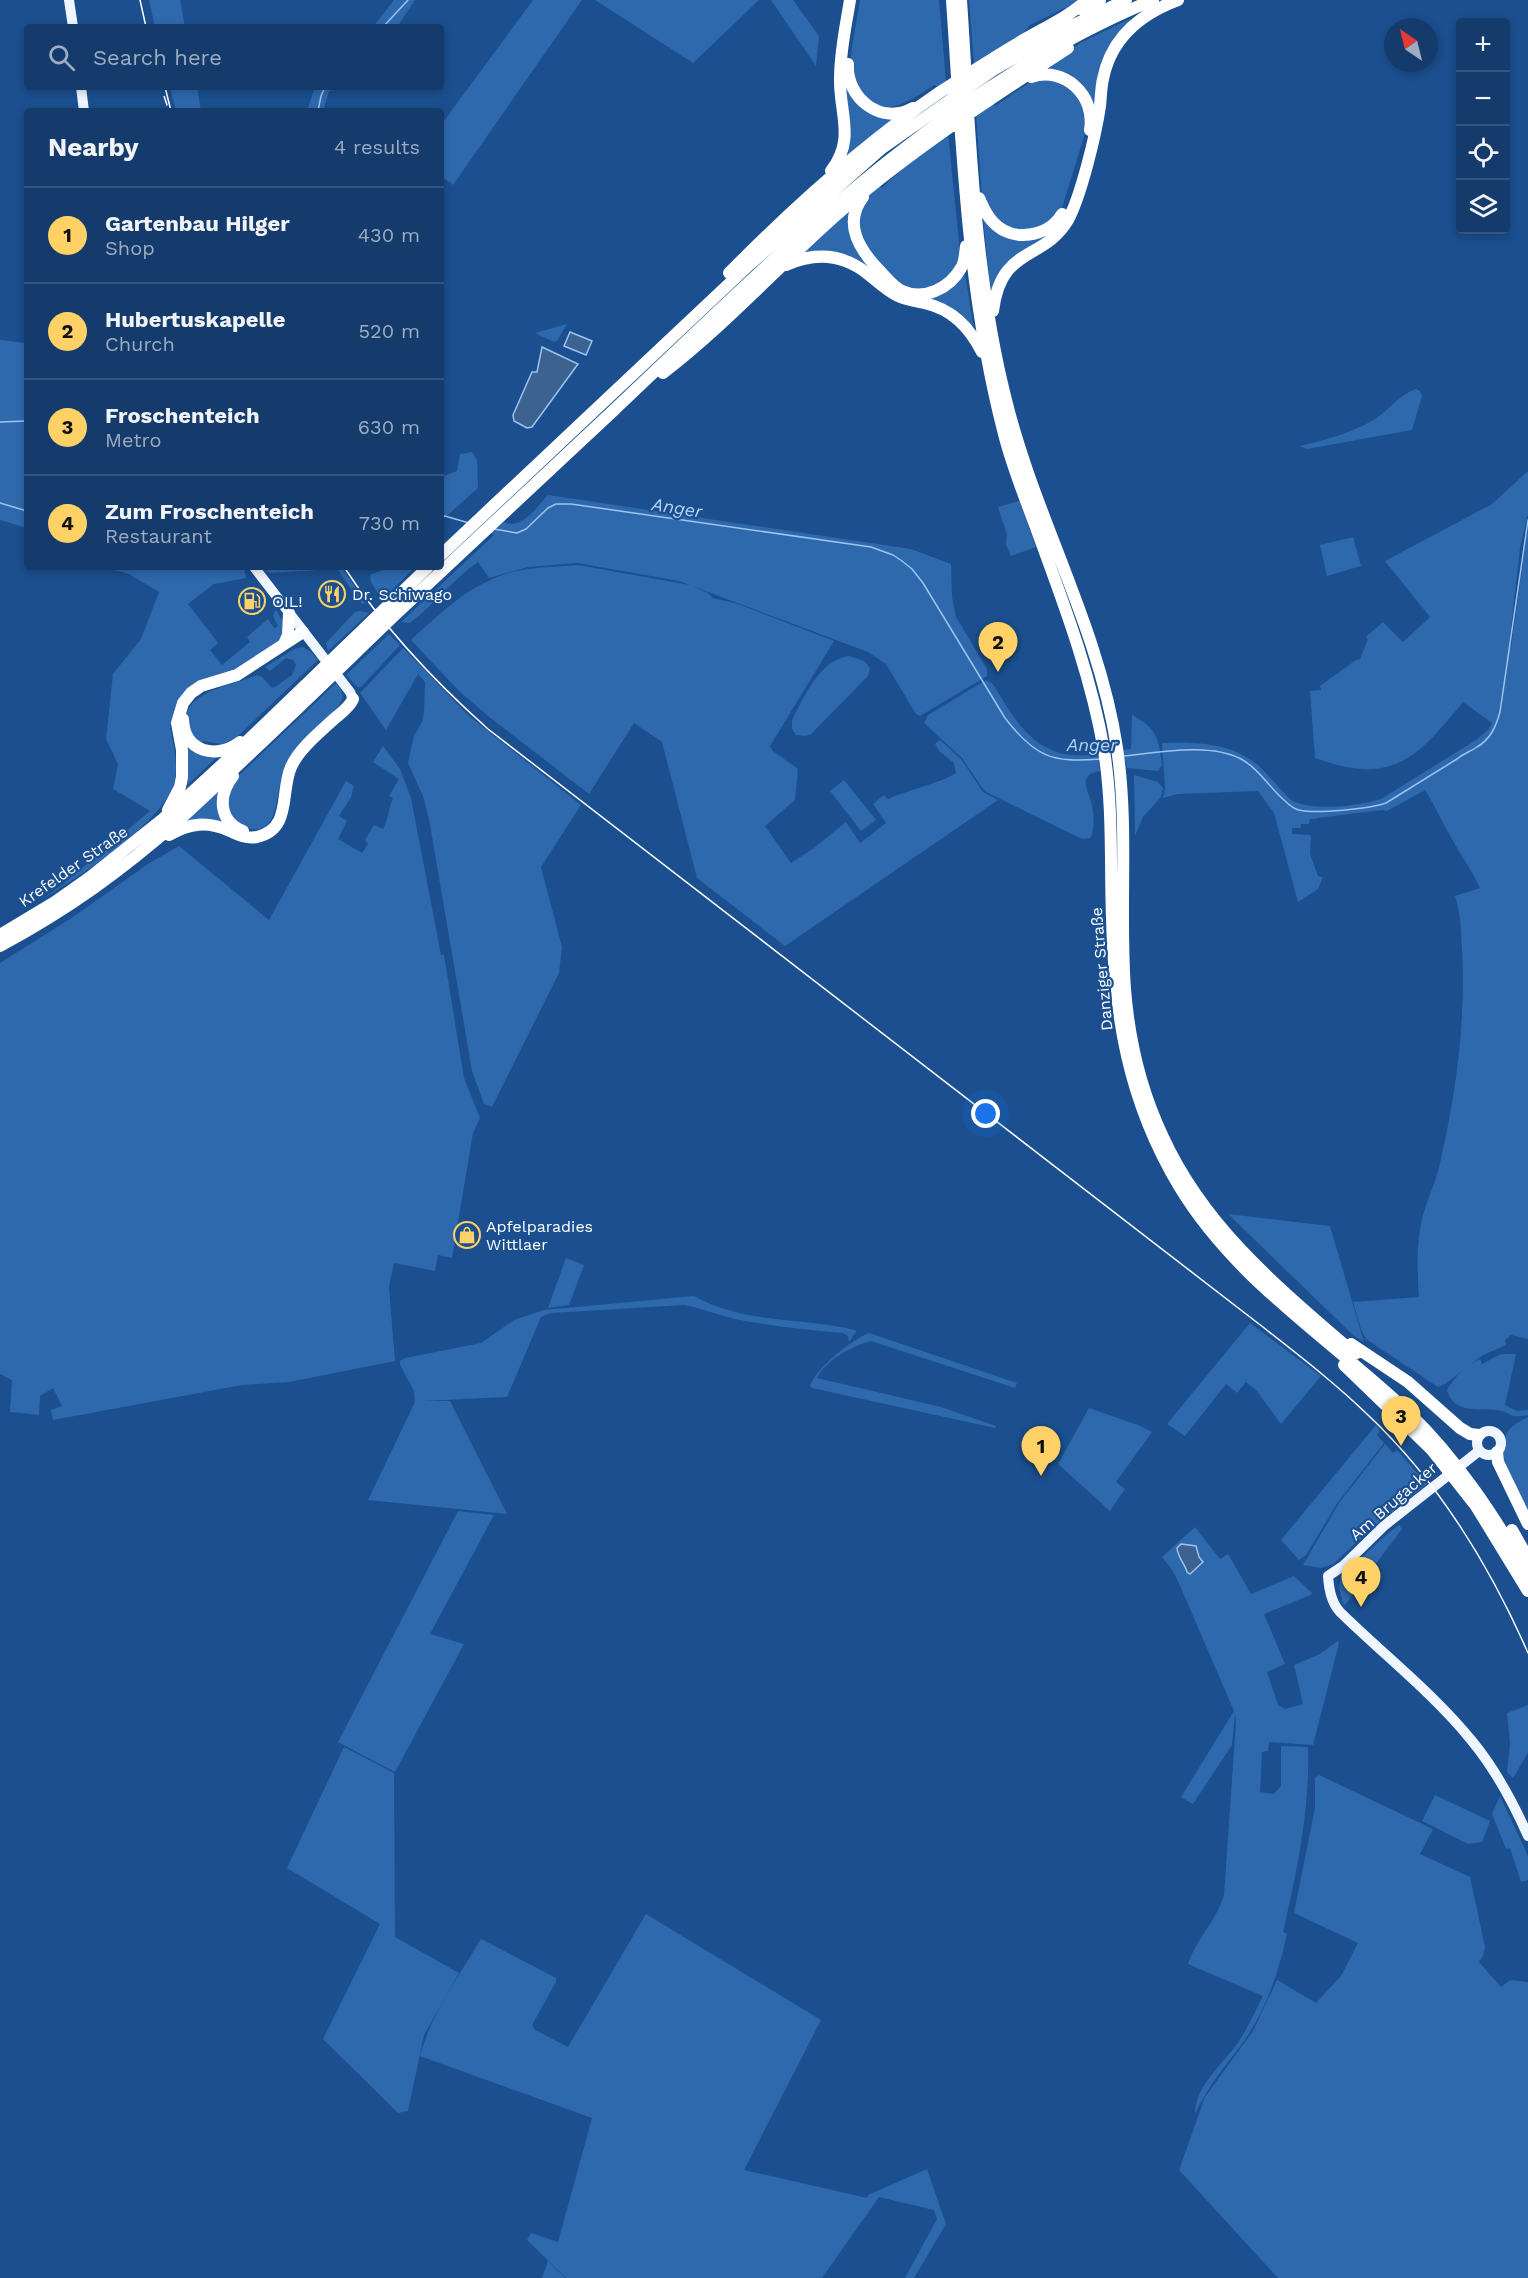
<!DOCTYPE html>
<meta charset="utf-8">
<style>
:root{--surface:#143b6b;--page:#214673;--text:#f1f3f6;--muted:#9dadc1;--line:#33557e;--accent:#ffd166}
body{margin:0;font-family:"Work Sans",sans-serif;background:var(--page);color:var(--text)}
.controls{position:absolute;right:18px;top:18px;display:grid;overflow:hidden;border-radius:6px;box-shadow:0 3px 9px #0003}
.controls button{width:54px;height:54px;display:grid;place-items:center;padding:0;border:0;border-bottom:2px solid var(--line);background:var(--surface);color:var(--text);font:30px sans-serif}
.compass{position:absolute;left:1384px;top:18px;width:54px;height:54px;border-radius:50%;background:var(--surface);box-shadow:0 3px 9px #0003;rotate:325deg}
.you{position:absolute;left:986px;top:1114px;width:21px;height:21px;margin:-15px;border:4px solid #fff;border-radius:50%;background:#1a73e8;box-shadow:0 0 0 9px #1a73e833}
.badge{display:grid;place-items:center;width:39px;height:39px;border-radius:50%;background:var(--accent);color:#111;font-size:20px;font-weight:700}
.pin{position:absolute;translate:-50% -50px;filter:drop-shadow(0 2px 3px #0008)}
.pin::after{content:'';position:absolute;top:32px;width:21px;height:18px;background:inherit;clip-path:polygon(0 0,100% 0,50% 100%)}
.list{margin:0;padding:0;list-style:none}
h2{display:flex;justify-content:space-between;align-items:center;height:78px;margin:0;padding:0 24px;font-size:26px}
h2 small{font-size:20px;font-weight:400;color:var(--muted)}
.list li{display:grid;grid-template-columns:39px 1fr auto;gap:18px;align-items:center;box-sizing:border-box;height:96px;padding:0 24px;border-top:2px solid var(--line)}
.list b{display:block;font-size:22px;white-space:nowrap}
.list p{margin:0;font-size:20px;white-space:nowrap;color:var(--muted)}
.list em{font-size:20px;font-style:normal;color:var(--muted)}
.icon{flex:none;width:33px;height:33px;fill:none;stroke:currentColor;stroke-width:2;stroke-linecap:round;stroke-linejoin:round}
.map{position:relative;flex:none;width:1528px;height:2278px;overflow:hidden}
.search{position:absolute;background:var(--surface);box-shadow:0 3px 9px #0003;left:24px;top:24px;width:420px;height:66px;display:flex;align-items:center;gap:15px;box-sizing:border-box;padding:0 21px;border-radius:6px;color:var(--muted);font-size:22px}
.panel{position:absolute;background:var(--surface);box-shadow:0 3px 9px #0003;left:24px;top:108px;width:420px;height:462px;border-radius:6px}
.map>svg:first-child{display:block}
</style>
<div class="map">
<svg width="1528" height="2278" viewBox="0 0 1528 2278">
<rect width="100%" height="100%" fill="#1b4f8f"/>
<path fill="#2e69ad" d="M149,0H180L185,27H155Z
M394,0H415L397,27H373Z
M533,0H582L453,185L441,176V125Z
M595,0H759L693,63Z
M771,0H793L819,36L816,66Z
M860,0H939L946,81L939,87L934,85C913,99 876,126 859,90C857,85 852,79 851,74C848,57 858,18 860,0Z
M969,0H1084L1070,10L1065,8L1030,25L1022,35L974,64Z
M1142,13L1116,38L1094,123L1092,104L1044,70L1080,43Z
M1050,78L1069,86L1082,102L1087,127L1062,208L1054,220L1031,232L1000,225L982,199L976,113L992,101L995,106L1033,80Z
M843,81L850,90L900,117L840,165Z
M170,87H197L201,111H176Z
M315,87H352L329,91L323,111H307Z
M948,133L960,252C956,269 948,286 928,291C922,292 911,289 904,289L860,243L857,216L867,196L879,185L882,188L909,162Z
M851,206C848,245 853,250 879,278L858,262L796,256Z
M983,218L990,228L1002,235L1061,221L991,293Z
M964,268L975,335L916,300Z
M567,324L557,341L554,342L535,333Z
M0,340L27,343V528L0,520Z
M1416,389L1420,391L1422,396L1412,430L1307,449L1300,446C1325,440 1352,433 1375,419C1389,410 1400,394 1416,389Z
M472,452L477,460L478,488L441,521V477L457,471L460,454Z
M1528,471V514L1520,548L1509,647H1511L1528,526V1339L1511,1335L1505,1340L1506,1345L1483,1355L1445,1384L1438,1387L1366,1339L1361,1329L1353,1302L1419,1297C1417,1269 1416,1242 1423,1215C1428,1198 1436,1181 1440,1163C1456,1094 1466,1021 1462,950C1461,932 1461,914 1455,896L1480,888C1472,870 1461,856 1452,839C1442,822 1435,806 1425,790L1387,811L1382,810L1317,818L1316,819H1310L1309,824H1301V828H1292V834L1311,835L1310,854L1318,876L1323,877L1318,889L1298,902L1274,813L1258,791L1178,794L1163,798L1165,788L1162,743C1196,742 1231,742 1259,766C1270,777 1280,789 1291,800C1312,812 1358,806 1381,799L1476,740L1489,729L1492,723L1463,702C1416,759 1393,786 1315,758L1310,691L1321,690L1320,686L1356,660L1360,659L1368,639L1366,637L1383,622L1403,642L1430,617L1385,561L1492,504Z
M548,495L911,549L951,564L952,597L956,617L987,669V676L920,716L916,714L886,664L868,652L679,581L577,563L528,567L489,578L478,562C453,579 434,605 410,623L401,622L494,535L491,533L504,522C522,531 537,506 548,495Z
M1019,501L1036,547L1011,556L1006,545L1007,534L998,507Z
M1353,537L1361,566L1327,576L1320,545Z
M578,565L690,585L708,593L713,598L738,604L834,641L770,746L773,751L798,769L795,800L765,826L791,863L814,848L846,822L860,843L886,823L873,804L884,795L888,799C910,789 936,785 956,773L954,763L940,752L935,744L940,740L961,759L983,792L998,800L785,946L697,878L662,742L634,723L589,794L488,716L459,691L411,640C438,615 465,589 500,576C524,567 553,567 578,565Z
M104,567H244L246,578L214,584L188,604L218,643L210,650L222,665L250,642L247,637L268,619L274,628L278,626L273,616L275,611H277L283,622L284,637L255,662L200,683L174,725H170C173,743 178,762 175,780C167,821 72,882 36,903L62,885L150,811L113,789L118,764L106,739L113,674L141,639L159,592L129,574Z
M262,567H341L366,602L362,604L337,569L270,573L265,571Z
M391,567H415L382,600L371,582L370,575Z
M360,611L369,613L328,651L326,643L355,612Z
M389,634L400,645L361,687H357L346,675Z
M303,647L311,652L318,660L237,737L222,744L203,741L201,743C195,739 191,732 188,724C178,692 238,684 257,675L262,677L272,688L275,687L292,675L296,665L293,660L286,658L270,671L265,667L294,649Z
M403,648L468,715L581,805L541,867L562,947L559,973L492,1107L484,1104L472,1071L429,819L423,796L408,763L414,736L422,722L424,712L425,682L418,674L386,730L360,693Z
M849,656L864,661L870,668L868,676L811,734L806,736L796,735L792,729V720C804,696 821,659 849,656Z
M986,680L993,684C1019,728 1040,763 1098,754L1100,771C1076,775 1089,791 1092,805C1094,815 1095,831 1090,838L1082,839L988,793L983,789L962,758L924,723L928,715Z
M336,683C340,688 344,693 342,699C339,712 316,726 307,736C300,743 294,750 289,758C271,781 288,856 231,820L226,797L232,782Z
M1132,715C1157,728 1159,739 1162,765L1158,771L1127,768L1123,750L1131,749Z
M180,732L223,754L218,759L216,758L180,792Z
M383,746L400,769L411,798L441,955H444L464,1078L480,1118L473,1133L452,1258L438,1255L435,1271L394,1263L389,1287L395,1361L289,1382L242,1385L53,1420L51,1410L62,1406L53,1388L40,1396L39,1415L10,1412L12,1380L0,1374V963L70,919L148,864L179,846L269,920L346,781L354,786L351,797L339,816L347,821L338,839L362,853L368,844L365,840L374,825L383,829C389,818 388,809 393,798L389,796L399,779L373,762Z
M1134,775L1158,782L1163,788L1161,797L1143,817L1135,836Z
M844,780L876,820L861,831L830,791Z
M217,792L232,829L183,823Z
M1228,1214L1330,1226L1364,1342L1353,1335Z
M566,1258L584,1265L569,1305L548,1308Z
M694,1296C743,1324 802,1317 855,1330L856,1332L849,1342L848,1336L843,1333C807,1330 770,1326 735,1319C717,1315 702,1308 684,1305L551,1313L541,1317L507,1397L423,1401H450L507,1514L368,1500L415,1402L414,1391L400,1365V1361L405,1358L481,1343L514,1320L544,1310Z
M1250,1323L1321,1376L1281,1424L1256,1390L1246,1382L1237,1393L1226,1384L1185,1436L1167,1424Z
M869,1333L1017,1383L1015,1388L871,1341C852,1346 826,1360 817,1378L941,1407L996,1426L995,1428L812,1388L810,1386C817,1367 850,1341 869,1333Z
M1501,1354H1516L1505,1405L1517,1411L1528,1410V1415C1507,1419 1513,1412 1496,1410C1477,1408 1454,1414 1447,1390C1454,1377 1466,1366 1480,1359L1482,1364Z
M1089,1408L1138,1425L1152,1432L1116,1482L1125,1489L1110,1511L1058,1464Z
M1528,1417V1518L1499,1458C1504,1435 1506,1427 1528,1417Z
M1376,1425L1380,1431L1377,1435L1384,1443L1338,1502L1306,1555L1299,1560L1281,1540Z
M1385,1444L1393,1453L1397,1450L1427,1484L1372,1528L1333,1564L1321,1568L1303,1565L1339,1503Z
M458,1511L494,1515L430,1634L464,1644L395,1772L338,1742Z
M1399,1525L1402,1529L1345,1605L1343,1604L1339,1587L1341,1576C1361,1560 1378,1540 1399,1525Z
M1195,1527L1220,1559L1228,1554L1251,1594L1294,1576L1313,1594L1264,1614L1285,1664L1267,1672L1278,1705L1285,1709L1303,1704L1294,1665L1320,1654L1338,1641L1339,1643L1313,1745L1269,1742L1268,1751L1262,1752L1260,1792L1274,1794L1281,1786V1746L1308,1747C1310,1810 1297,1871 1283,1932L1287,1934C1279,1971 1266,2010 1244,2041C1226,2065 1208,2086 1195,2114C1195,2084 1226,2062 1241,2038C1249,2025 1256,2010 1263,1996L1188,1964C1196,1939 1217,1920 1224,1895L1236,1722L1235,1714L1232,1745L1193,1804L1181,1797L1234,1711L1181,1588L1173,1571L1162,1557Z
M1528,1705V1753L1513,1778L1507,1772L1510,1743L1507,1713Z
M344,1747L394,1773L395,1937L459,1973L424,2035L408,2111L398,2113L323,2039L380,1924L287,1868Z
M1319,1775L1433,1829L1420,1854L1470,1877L1485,1947L1483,1956L1479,1962L1501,1987L1510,1980L1528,1982V2278H1278L1179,2170L1205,2097L1253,2031L1277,1980L1316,2003L1341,1976L1358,1943L1294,1913L1315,1808V1778Z
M1435,1795L1490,1821L1482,1842L1468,1844L1422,1821Z
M1500,1796L1528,1856V1880L1521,1882L1510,1848L1506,1849L1492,1814Z
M646,1914L821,2020L744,2170L867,2198L868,2195L927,2169L946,2224L914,2278H905L937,2219L934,2210L879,2197L822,2278H566L527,2240L531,2233L558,2242L592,2118L420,2056C431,2014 459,1976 481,1939L556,1978V1982L532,2025L535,2030L568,2047Z
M548,2261L565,2278H542Z"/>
<path fill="#3c6290" stroke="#9cc4f0" stroke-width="1.5" d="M570,332L592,341L586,355L564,346Z
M542,347L578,364L532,427L527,428L514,421L513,415L532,372H537Z
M1181,1544L1196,1546L1199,1557L1203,1562L1190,1574L1187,1572C1185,1564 1178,1558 1177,1548Z"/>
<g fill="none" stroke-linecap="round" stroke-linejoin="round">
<path stroke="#9cc4f0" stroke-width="1.5" d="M383,27L408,0
M318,111L321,96L325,87
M0,422L27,421
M0,503L27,511
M441,517L445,516L469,523
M494,529L517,533L526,529L548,508L556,504H571L871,547L893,555L902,561L912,569L923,583L1005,718C1035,757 1052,763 1100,759
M1123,756C1157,753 1209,742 1241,759C1259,769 1269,787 1284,800C1288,804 1294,809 1299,810C1317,814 1368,809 1386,803L1457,759C1464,753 1470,752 1477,747C1491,739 1496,726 1500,712L1528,520"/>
<path stroke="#f0f6ff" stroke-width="10" d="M69,0L73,27
M81,87L84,111
M254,567L350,692L353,699
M1477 1443a12 12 0 1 1 24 0a12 12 0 1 1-24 0Z
M1479,1451L1385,1525L1343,1566L1328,1576C1329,1589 1331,1602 1340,1612C1384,1655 1433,1693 1472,1741C1495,1769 1513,1802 1528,1836"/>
<path stroke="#fff" stroke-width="12" d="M952,0C962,146 967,292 1004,434C1012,466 1024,495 1035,525C1062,599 1091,674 1104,751C1113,806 1110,862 1112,918C1114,1015 1128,1101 1179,1186C1236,1281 1330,1338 1409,1413C1457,1459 1494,1516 1528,1574
M961,0C970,133 973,270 1006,400C1035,518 1099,627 1117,748C1129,828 1119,909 1125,989C1129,1040 1141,1091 1163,1137C1205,1229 1281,1290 1355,1354
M1080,9L1100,0
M848,64C846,98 881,126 913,108
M1031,77C1064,66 1096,95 1090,130
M831,171C856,139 839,113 840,78C840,52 846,25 850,0
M863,197C843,223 859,249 878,269C886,277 892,286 902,291C924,301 950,288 961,268C965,262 965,253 966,246
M979,198C983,207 986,215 993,222C1012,243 1048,237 1062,214
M786,265C815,252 843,254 868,274C878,282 887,291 898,296C906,300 915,301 924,303C952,309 969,327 982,352
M729,273C794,207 864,144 940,92C968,74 996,56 1025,39C1046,27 1070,16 1087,0
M993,311C1001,245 1043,262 1068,220C1081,196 1096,134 1100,106C1101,97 1101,87 1103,79C1111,38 1140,14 1178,0
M663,373C727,324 781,263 842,210C912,150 990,99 1068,48
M441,555L749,265L882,148L993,70L1059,32L1126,0
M284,644L288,635L289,613
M183,719C184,752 216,760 240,742
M233,776C218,795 218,821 243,831
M168,810L180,787L182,777V750L177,723L183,703L191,693L201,686L237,675L303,632
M169,835C190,823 207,821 230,831C238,835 247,839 257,837C292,829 280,792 291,767C299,749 320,732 334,719C341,713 349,708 353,699
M0,935L55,902L89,878L163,819L239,749L428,567
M0,946C68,909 120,872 178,821C252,753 324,683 397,613C469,545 542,478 613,411C778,255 940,88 1153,0
M1351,1344L1408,1382L1460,1428L1470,1434L1479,1435
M1344,1365L1432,1450L1476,1506L1528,1591
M1497,1452L1498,1462L1528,1524
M1512,1530L1528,1558"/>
<path stroke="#fff" stroke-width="1.5" d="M140,0L146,27
M165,87L171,111
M344,567C384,628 433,680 488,729L1259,1324C1296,1353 1334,1382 1368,1415C1439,1482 1489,1564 1528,1653"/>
<path stroke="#fff" stroke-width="1.5" stroke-dasharray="10 4.5" stroke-linecap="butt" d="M164,96L169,111"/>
</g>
<defs>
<symbol id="restaurant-ring" viewBox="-11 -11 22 22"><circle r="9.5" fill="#1b4f8f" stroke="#ffd166" stroke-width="1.5"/><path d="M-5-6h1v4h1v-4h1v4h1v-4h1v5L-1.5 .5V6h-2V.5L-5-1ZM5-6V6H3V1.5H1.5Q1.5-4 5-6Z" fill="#ffd166"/></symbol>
<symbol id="fuel-ring" viewBox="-11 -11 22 22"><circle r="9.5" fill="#1b4f8f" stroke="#ffd166" stroke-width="1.5"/><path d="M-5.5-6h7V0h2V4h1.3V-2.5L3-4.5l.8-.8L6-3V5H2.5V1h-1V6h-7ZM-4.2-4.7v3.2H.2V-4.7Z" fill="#ffd166"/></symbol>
<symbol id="shop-ring" viewBox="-11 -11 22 22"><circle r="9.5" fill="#1b4f8f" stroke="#ffd166" stroke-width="1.5"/><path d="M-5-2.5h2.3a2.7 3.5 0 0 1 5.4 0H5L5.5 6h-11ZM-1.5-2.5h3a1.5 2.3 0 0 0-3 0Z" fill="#ffd166"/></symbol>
</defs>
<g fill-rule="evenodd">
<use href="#restaurant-ring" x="317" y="579" width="30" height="30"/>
<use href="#fuel-ring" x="237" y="586" width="30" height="30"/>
<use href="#shop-ring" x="452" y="1220" width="30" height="30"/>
</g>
<g text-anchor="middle" stroke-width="4.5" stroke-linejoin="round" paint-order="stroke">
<g font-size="16" fill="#fff" stroke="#1b4f8f" text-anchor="start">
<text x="352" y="600">Dr. Schiwago</text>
<text x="272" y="607">OIL!</text>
<text x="486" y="1232">Apfelparadies<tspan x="486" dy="18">Wittlaer</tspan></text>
</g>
<g font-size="16" fill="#fff" stroke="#1b4f8f">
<text transform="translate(73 866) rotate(-35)" y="6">Krefelder Straße</text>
<text transform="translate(1101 969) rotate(-95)" y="6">Danziger Straße</text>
<text transform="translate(1393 1501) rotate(-41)" y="6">Am Brugacker</text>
</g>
<g font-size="18" font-style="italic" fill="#b5d3f5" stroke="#1b4f8f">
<text transform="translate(677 508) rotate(9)" y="6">Anger</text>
<text x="1092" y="751">Anger</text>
</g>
</g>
</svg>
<div class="controls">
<button>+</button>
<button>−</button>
<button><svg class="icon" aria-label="locate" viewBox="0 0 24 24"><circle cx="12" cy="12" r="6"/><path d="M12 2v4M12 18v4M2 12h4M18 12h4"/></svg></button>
<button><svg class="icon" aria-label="layers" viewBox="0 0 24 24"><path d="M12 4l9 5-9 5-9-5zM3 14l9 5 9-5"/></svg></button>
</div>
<svg class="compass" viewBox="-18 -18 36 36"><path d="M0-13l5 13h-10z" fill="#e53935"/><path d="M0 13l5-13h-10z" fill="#9dadc1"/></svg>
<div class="you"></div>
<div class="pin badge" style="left:1041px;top:1476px">1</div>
<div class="pin badge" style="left:998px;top:672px">2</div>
<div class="pin badge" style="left:1401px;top:1446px">3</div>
<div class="pin badge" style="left:1361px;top:1607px">4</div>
<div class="search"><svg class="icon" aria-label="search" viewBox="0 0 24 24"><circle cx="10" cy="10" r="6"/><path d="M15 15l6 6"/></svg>Search here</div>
<section class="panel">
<h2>Nearby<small>4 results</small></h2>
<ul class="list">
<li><span class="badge">1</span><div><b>Gartenbau Hilger</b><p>Shop</p></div><em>430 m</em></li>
<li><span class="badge">2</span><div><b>Hubertuskapelle</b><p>Church</p></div><em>520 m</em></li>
<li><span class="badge">3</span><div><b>Froschenteich</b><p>Metro</p></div><em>630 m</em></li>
<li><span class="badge">4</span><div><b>Zum Froschenteich</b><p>Restaurant</p></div><em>730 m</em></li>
</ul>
</section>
</div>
